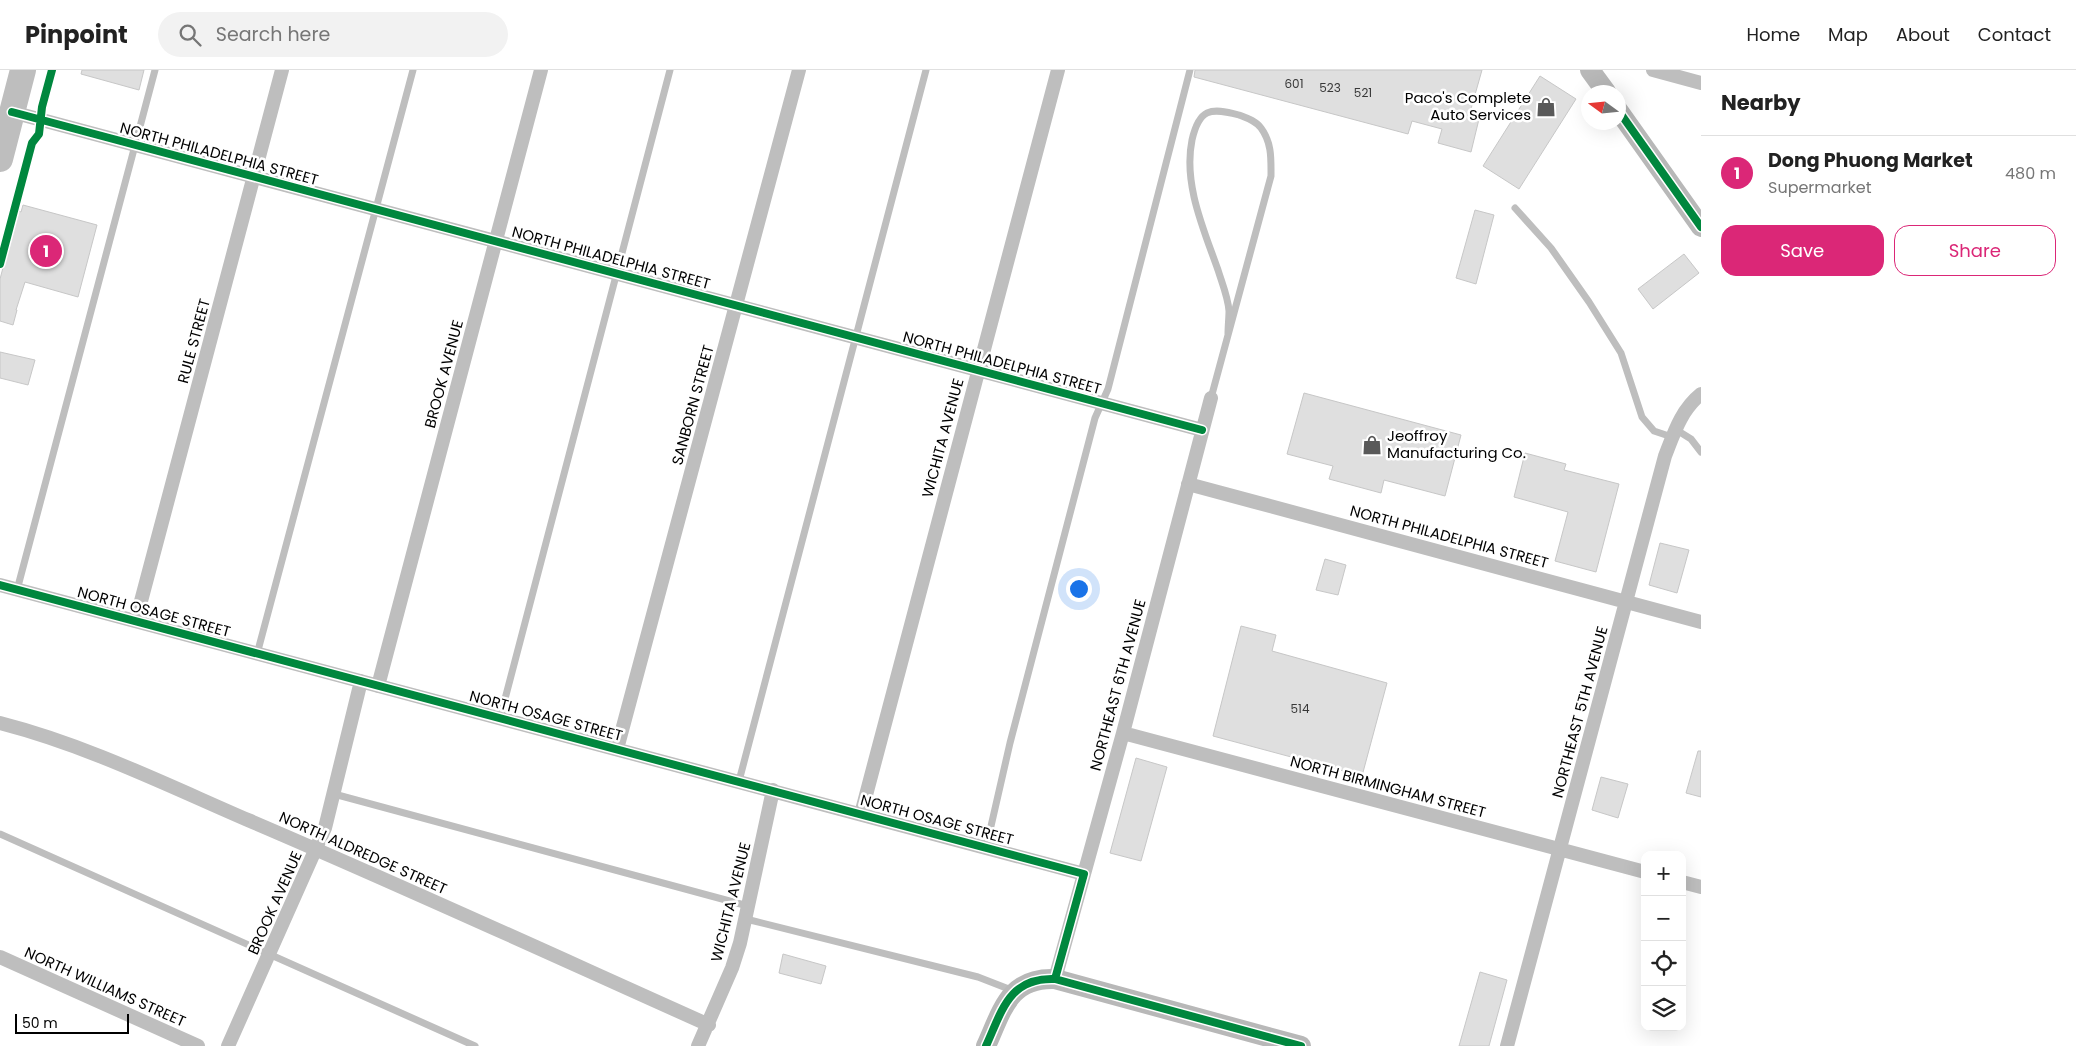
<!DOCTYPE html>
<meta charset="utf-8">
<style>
:root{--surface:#fff;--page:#f2f2f2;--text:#222;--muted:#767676;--line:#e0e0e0;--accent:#db2777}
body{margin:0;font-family:Poppins,sans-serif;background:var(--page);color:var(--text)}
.controls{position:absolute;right:15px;bottom:15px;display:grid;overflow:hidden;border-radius:10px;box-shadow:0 5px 20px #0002}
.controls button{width:45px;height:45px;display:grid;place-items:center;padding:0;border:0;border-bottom:1px solid var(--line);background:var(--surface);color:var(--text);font:25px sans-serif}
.compass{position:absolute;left:1581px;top:15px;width:45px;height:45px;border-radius:50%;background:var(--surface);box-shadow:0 5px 20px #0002;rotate:285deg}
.scale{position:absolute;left:15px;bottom:12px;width:114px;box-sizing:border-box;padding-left:5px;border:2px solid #000;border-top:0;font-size:14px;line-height:18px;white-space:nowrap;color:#000;-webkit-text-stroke:4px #fff;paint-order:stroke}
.you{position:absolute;left:1078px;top:518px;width:18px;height:18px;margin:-12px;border:4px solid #fff;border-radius:50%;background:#1a73e8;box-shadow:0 0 0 8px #1a73e833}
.badge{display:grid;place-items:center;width:32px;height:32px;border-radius:50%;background:var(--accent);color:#fff;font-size:16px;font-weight:700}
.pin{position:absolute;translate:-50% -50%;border:2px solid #fff;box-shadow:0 1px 5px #0006}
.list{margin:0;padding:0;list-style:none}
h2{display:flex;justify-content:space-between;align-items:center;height:65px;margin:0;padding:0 20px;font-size:21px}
h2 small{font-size:16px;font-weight:400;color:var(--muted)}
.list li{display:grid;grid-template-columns:32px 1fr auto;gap:15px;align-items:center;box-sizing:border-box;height:75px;padding:0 20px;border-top:1px solid var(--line)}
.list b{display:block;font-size:19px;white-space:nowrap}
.list p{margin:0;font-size:16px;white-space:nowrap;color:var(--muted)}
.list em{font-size:16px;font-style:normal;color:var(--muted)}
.actions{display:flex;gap:10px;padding:15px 20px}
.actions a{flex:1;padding:11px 0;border:1px solid var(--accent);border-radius:15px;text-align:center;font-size:18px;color:var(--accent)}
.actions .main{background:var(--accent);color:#fff}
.icon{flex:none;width:28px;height:28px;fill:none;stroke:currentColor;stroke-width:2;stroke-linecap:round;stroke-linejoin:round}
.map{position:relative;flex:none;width:1701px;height:976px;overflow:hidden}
header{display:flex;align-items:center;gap:30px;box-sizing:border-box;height:70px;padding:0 25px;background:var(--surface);border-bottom:1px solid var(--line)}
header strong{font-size:24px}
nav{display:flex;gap:28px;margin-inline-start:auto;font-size:18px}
.search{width:350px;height:45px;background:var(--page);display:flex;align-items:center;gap:12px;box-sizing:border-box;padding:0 18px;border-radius:28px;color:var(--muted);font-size:19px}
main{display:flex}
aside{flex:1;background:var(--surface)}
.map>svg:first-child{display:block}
</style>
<header>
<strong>Pinpoint</strong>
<div class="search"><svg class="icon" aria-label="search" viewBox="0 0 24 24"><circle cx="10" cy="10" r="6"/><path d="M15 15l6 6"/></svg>Search here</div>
<nav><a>Home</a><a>Map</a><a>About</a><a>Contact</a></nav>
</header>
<main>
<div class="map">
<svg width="1701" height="976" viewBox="0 0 1701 976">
<rect width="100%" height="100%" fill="#fff"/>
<path fill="#dfdfdf" stroke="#c7c7c7" d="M82,0H144L139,20L81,4Z
M1195,0H1482L1469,46L1479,49L1471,82L1438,73L1442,59L1412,51L1408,64L1194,7Z
M1540,6L1576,29L1519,119L1483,96Z
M23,135L97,155L78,227L25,212L16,240H17L13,255L0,251V209L18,141L21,142Z
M1475,140L1494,145L1476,214L1456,208Z
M1684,184L1699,203L1653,239L1638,219Z
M0,282L35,290L28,315L0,308Z
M1304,323L1461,365L1445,426L1384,410L1381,423L1329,409L1333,396L1287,384Z
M1525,383L1566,394L1564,400L1619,414L1596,502L1555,491L1568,442L1514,427Z
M1660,473L1689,480L1677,523L1649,515Z
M1325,489L1346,495L1338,525L1316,520Z
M1241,556L1276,565L1272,581L1387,613L1362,706L1213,666Z
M1698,681H1701V727L1686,723Z
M1136,688L1167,697L1141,791L1110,783Z
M1601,707L1628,714L1618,748L1592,740Z
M783,884L826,896L821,914L779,903Z
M1480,902L1507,910L1489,976H1459Z"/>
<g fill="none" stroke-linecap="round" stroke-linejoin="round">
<path stroke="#bebebe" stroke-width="7" d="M1515,138L1551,178L1589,232L1621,283L1642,347L1654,361L1672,367
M1211,328L1271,106C1271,89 1272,73 1261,58C1256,51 1247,48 1239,45C1210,37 1199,39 1192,70C1183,114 1204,160 1218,200C1222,213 1228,227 1229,241C1229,248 1228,256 1228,264
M1675,359L1691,369L1701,382
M17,520L155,0
M257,584L413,0
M500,648L670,0
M739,711L926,0
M334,724L748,836
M0,764L475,976
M986,778L1010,673L1095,348L1108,319L1190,0
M746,849L978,907L1014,921"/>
<path stroke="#bebebe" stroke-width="14" d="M1653,0L1701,13
M12,42L1202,360
M1188,414L1701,552
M0,515L1084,804
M136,550L282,0
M378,616L541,0
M0,653C86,675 167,715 248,750C403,816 555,886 709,955
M1123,663L1645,802
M617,679L799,0
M861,744L1058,0
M1682,812L1701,817
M0,887L198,976
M1055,909L1123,663L1211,328
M228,976L325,758L361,611
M698,976L732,898L740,873L773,720
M1507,976L1665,386C1674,363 1681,340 1701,324"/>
<path stroke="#b8b8b8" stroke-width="20" d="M1590,0L1606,22
M1618,40L1701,157
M986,976C1002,941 1009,907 1055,909L1301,976"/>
<path stroke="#bebebe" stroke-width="26" d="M0,89L23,0"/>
<defs>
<path id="cycleway" d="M1618,40L1701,157
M12,42L1202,360
M0,194L32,73L39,64L42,37L52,0
M0,515L1084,804L1055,909
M986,976C1002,941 1009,907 1055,909L1301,976"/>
</defs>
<use href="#cycleway" stroke="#fff" stroke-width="11"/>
<use href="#cycleway" stroke="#00873e" stroke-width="8"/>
</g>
<defs>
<symbol id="shop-bare" viewBox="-9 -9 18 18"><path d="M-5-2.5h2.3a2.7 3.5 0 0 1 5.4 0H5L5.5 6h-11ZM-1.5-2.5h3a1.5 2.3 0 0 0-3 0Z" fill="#595959" stroke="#fff" stroke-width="2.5" paint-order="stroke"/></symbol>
</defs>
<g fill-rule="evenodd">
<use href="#shop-bare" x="1532" y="23" width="28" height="28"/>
<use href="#shop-bare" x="1358" y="361" width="28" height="28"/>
</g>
<g text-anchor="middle" stroke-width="5" stroke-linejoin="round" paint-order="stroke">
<g font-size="12" fill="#383838">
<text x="1294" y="18">601</text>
<text x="1330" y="22">523</text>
<text x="1363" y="27">521</text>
<text x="1300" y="643">514</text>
</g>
<g font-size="15" fill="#000" stroke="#fff" text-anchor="end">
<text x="1531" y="33">Paco's Complete<tspan x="1531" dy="17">Auto Services</tspan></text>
<text x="1387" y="371" text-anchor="start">Jeoffroy<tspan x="1387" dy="17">Manufacturing Co.</tspan></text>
</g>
<g font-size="15" fill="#000" stroke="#fff">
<text transform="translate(219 84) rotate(15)" y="5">NORTH PHILADELPHIA STREET</text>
<text transform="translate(611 188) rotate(15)" y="5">NORTH PHILADELPHIA STREET</text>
<text transform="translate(194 271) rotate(-75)" y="5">RULE STREET</text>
<text transform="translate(1002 293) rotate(15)" y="5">NORTH PHILADELPHIA STREET</text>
<text transform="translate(444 304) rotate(-75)" y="5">BROOK AVENUE</text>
<text transform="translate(693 335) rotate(-75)" y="5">SANBORN STREET</text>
<text transform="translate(943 368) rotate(-75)" y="5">WICHITA AVENUE</text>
<text transform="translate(1449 467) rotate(15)" y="5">NORTH PHILADELPHIA STREET</text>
<text transform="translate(154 542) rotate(15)" y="5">NORTH OSAGE STREET</text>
<text transform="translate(1118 615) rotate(-75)" y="5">NORTHEAST 6TH AVENUE</text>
<text transform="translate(1580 642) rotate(-75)" y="5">NORTHEAST 5TH AVENUE</text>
<text transform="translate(546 646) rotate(15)" y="5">NORTH OSAGE STREET</text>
<text transform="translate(1388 717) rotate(15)" y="5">NORTH BIRMINGHAM STREET</text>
<text transform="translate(937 750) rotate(15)" y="5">NORTH OSAGE STREET</text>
<text transform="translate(363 783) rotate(24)" y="5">NORTH ALDREDGE STREET</text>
<text transform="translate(731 832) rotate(-76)" y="5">WICHITA AVENUE</text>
<text transform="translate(275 833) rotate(-66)" y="5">BROOK AVENUE</text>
<text transform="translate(105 917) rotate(24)" y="5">NORTH WILLIAMS STREET</text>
</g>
</g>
</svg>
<div class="controls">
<button>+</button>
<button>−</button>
<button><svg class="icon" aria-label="locate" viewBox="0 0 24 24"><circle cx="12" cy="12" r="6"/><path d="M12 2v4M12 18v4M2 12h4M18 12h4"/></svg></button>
<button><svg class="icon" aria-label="layers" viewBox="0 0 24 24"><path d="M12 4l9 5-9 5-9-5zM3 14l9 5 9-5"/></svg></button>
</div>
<svg class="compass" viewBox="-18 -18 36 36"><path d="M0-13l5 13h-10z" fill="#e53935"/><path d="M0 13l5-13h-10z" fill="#767676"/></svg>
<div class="scale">50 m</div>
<div class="you"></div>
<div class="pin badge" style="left:46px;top:181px">1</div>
</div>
<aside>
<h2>Nearby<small></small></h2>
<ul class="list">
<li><span class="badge">1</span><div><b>Dong Phuong Market</b><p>Supermarket</p></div><em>480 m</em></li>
</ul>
<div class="actions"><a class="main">Save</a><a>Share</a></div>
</aside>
</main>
